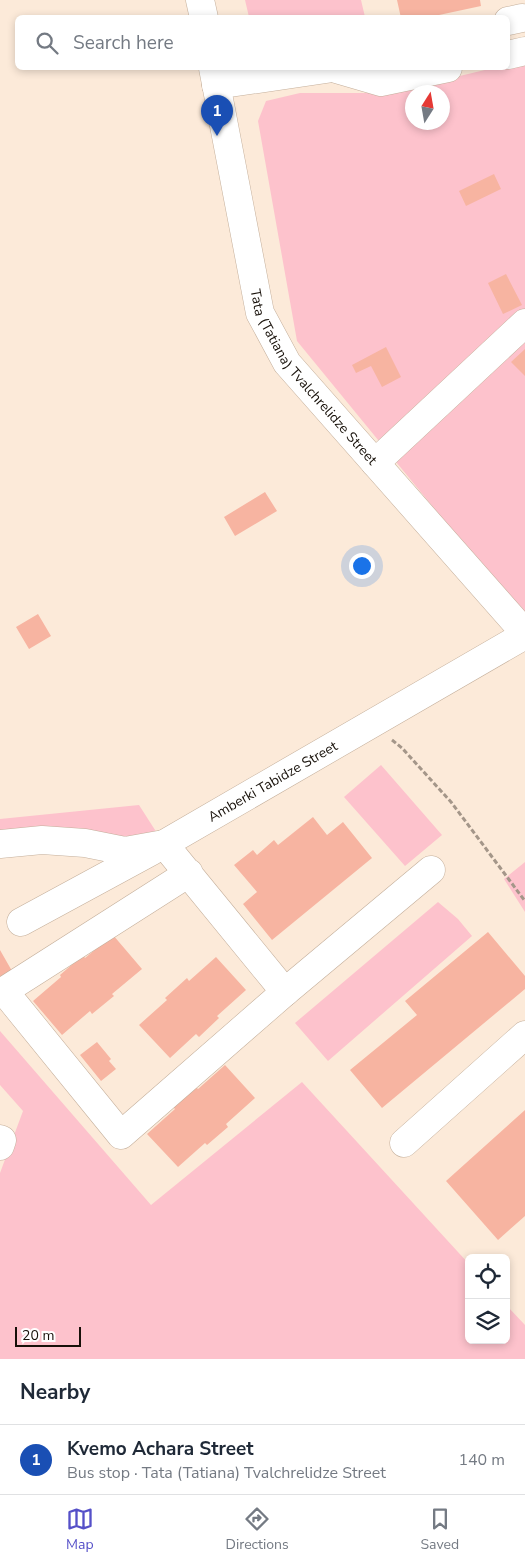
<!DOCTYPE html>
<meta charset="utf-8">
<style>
:root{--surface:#fff;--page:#f2f2f3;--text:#1f2937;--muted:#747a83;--line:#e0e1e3;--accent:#5550c8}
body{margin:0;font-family:"Nunito Sans",sans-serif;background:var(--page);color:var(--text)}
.controls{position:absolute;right:15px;bottom:15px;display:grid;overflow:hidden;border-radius:8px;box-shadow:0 2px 8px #0003}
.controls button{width:45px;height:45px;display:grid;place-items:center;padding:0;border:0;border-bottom:1px solid var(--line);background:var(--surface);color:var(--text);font:25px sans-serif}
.compass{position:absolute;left:405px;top:85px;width:45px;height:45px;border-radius:50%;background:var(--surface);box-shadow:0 2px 8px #0003;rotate:11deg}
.scale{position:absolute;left:15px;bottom:12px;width:66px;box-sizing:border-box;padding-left:5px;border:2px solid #171009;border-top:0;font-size:14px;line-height:18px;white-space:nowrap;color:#171009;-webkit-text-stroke:4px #fff;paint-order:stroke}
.you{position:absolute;left:361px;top:565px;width:18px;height:18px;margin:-12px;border:4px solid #fff;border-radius:50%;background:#1a73e8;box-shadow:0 0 0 8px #1a73e833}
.badge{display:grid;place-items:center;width:32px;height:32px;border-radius:50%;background:var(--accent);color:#fff;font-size:16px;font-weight:700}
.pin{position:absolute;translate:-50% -41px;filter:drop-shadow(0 1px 2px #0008)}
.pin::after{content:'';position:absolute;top:26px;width:18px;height:15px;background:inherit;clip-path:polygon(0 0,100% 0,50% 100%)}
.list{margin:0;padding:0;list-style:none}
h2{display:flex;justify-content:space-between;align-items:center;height:65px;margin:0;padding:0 20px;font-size:21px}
h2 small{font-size:16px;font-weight:400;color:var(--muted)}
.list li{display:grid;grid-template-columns:32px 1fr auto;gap:15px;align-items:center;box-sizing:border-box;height:70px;padding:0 20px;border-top:1px solid var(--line)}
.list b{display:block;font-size:19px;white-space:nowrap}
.list p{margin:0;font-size:16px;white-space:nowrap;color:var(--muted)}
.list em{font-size:16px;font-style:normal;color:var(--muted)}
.icon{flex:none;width:28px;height:28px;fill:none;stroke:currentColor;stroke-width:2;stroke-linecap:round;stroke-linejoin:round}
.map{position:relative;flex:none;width:525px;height:1359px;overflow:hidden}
.search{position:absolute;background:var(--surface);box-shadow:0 2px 8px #0003;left:15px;right:15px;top:15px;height:55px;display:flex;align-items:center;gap:12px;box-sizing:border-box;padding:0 18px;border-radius:8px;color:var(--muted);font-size:19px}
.sheet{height:135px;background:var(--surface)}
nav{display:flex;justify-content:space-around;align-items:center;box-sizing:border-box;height:70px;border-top:1px solid var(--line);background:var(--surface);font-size:14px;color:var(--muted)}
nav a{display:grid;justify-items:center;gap:2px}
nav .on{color:var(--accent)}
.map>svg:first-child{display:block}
</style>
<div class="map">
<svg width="525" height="1359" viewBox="0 0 525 1359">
<rect width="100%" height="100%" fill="#fcead9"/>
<path fill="#fdc2cc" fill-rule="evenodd" d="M245,0H361L365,17H249Z
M525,60V633L460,540L297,341L258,121L266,101L300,93H389L493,68H508ZM412,92H442V122H412Z
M381,765L442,835L405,866L344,797Z
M139,805L164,844H0V819Z
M525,862V912L504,879Z
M438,902L458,919L472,936L328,1061L295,1023Z
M0,1031L151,1205L302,1082L469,1264V1340H506V1305L525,1325V1359H0V1173L23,1111L0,1085Z"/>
<path fill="#f7b4a1" d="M397,0H480L481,6L425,18H401Z
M494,174L501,189L466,206L459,191Z
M506,274L522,305L503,314L488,283Z
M386,347L401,377L382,387L371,366L356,373L352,365Z
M525,349V376L511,362Z
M265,492L277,511L235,536L224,517Z
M38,614L51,636L29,649L16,627Z
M313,817L327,835L343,822L372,858L272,940L243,904L257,892L234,865L253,850L257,855L274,840L278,845Z
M488,932L525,976V989L382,1108L350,1070L417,1015L405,1001Z
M113,935L142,969L112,994L114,996L92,1014L90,1011L62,1035L33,1001L61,977L60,975L83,955L85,958Z
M0,950L12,971L0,978Z
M216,957L246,990L217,1016L219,1018L199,1037L196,1034L170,1058L139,1025L167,1000L165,998L187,978L189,981Z
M97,1042L111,1059L109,1061L116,1069L101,1081L80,1055Z
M225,1065L255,1098L226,1124L228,1127L207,1145L205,1143L178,1167L147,1134L175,1109L173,1107L195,1086L198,1089Z
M525,1110V1216L498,1240L446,1181Z"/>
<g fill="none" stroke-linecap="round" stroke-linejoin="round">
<defs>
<g id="minor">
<path d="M200,0L204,18"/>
<path d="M508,21L522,18"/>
<path d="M508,55L525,51"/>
<path id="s1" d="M213,68L260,313L287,363L525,633"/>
<path d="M216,85L333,68L381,82L448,68"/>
<path d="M375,463L525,323"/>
<path id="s2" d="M0,844L42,840L85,843L125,851L164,844L525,635"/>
<path d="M164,844L285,992L121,1135L4,991L189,873"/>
<path d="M21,922L152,851"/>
<path d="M285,992L431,870"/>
<path d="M0,1139L2,1140L0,1146"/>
<path d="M404,1143L525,1035"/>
</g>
</defs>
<use href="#minor" stroke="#c4af9b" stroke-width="29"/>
<path stroke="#a49689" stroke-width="3" stroke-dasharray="5 2.5" stroke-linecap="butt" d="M392,740L402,748L451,802L525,901"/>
<use href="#minor" stroke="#fff" stroke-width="28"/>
</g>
<g text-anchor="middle" stroke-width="4.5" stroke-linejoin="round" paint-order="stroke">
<g font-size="14" fill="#171009" stroke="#fff">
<text dy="5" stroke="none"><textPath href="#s1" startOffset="332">Tata (Tatiana) Tvalchrelidze Street</textPath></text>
<text dy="5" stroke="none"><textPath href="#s2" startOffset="291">Amberki Tabidze Street</textPath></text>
</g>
</g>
</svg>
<div class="controls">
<button><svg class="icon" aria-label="locate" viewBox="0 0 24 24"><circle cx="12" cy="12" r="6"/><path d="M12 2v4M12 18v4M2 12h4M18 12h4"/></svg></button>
<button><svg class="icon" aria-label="layers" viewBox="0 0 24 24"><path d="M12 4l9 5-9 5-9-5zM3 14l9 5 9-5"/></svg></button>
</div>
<svg class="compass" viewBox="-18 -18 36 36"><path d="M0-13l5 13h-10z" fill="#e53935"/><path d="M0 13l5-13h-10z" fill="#747a83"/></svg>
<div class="scale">20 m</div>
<div class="you"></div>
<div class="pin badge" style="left:217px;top:136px;background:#1a4fb4">1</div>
<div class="search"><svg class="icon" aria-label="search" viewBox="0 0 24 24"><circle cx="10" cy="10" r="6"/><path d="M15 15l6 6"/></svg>Search here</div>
</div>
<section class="sheet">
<h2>Nearby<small></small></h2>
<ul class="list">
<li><span class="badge" style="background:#1a4fb4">1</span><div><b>Kvemo Achara Street</b><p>Bus stop · Tata (Tatiana) Tvalchrelidze Street</p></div><em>140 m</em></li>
</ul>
</section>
<nav>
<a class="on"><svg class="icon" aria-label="map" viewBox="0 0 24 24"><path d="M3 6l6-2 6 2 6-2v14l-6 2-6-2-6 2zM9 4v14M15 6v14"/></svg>Map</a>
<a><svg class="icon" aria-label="directions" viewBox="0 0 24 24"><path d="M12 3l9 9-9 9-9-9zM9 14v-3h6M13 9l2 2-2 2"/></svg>Directions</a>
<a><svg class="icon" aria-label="saved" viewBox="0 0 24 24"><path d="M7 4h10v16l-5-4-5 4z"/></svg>Saved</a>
</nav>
